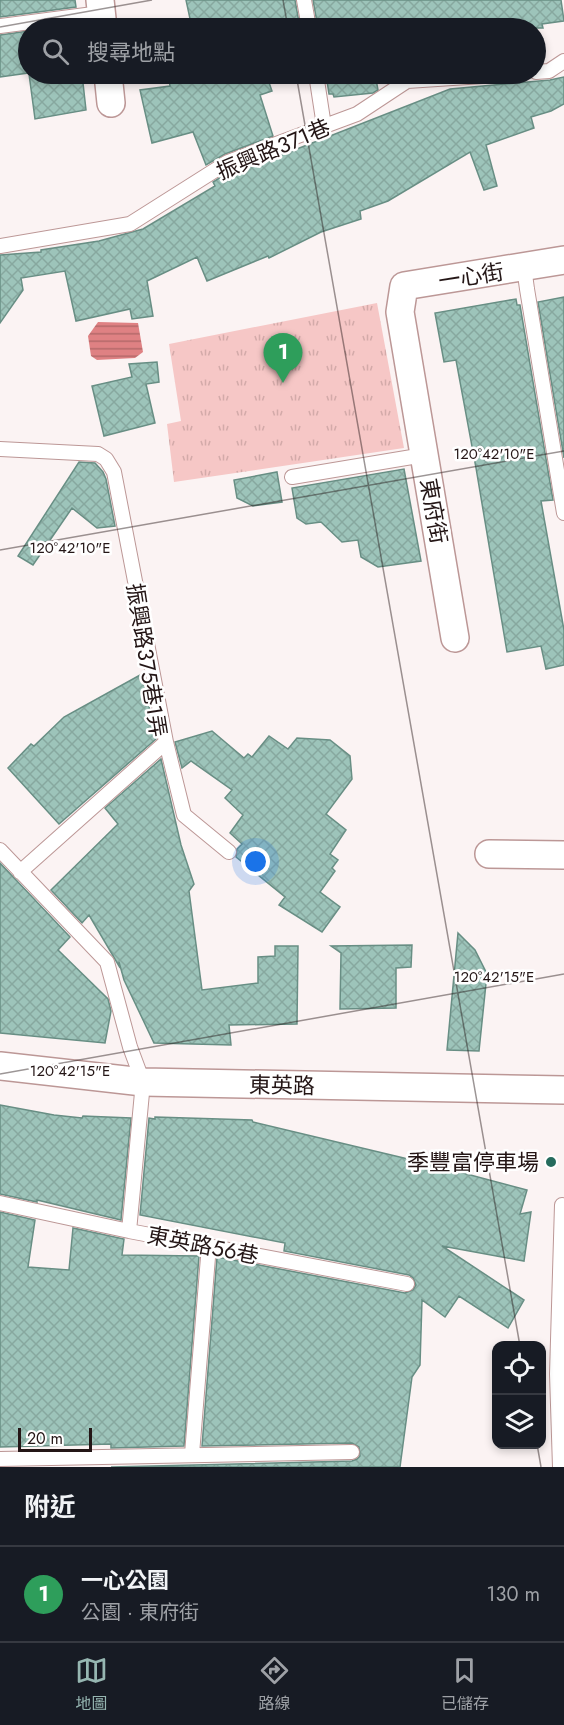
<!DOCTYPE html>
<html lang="zh-TW">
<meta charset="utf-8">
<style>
:root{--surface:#171b24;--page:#242831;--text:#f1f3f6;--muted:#9ea1a6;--line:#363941;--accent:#96b6b1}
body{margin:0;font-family:Jost,"Noto Sans TC",sans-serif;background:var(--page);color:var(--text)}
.controls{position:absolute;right:18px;bottom:18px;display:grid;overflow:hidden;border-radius:12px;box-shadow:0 3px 9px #0003}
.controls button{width:54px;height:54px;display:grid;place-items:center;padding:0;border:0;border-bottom:2px solid var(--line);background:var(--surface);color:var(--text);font:30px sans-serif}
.scale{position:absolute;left:18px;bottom:15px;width:74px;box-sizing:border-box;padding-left:6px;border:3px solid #241616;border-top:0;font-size:16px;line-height:21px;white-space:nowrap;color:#241616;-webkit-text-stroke:4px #fff;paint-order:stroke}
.you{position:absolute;left:256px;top:862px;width:21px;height:21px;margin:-15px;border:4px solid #fff;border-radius:50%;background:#1a73e8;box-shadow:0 0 0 9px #1a73e833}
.badge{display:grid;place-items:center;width:39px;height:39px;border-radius:50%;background:var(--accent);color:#fff;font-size:20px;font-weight:700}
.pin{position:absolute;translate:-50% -50px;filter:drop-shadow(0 2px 3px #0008)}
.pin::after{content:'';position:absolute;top:32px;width:21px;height:18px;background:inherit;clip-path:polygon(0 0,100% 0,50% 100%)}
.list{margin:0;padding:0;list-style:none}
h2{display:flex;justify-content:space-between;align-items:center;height:78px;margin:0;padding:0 24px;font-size:26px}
h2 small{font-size:20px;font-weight:400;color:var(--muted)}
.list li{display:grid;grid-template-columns:39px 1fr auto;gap:18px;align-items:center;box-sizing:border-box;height:96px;padding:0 24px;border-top:2px solid var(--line)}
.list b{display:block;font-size:22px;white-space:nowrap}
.list p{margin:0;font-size:20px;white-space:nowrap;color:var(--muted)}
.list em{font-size:20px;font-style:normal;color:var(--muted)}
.icon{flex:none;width:33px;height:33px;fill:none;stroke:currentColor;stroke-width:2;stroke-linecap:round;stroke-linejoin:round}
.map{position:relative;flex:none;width:564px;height:1467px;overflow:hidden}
.search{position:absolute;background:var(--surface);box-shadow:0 3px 9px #0003;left:18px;right:18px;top:18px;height:66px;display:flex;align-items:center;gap:15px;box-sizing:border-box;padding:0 21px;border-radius:33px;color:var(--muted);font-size:22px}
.sheet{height:174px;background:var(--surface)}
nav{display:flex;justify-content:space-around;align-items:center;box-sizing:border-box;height:84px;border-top:2px solid var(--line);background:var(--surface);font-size:16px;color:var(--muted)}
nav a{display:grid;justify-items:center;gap:3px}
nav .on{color:var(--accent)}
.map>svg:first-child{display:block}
</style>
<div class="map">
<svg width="564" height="1467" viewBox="0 0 564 1467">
<defs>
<pattern id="grass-tufts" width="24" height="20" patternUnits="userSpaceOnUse" patternTransform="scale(1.5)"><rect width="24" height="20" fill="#f6c7c6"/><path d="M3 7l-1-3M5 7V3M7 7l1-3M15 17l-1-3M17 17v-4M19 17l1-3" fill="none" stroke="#d3aaa9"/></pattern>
<pattern id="water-rules" width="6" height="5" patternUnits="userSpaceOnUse" patternTransform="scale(1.5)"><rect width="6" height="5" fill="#df8183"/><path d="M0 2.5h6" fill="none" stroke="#b5696a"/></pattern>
<pattern id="building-cross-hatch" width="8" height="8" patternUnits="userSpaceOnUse" patternTransform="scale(1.5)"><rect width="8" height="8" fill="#9dc4ba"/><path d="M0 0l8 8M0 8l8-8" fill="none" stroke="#87a89f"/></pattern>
</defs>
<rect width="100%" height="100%" fill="#fbf3f3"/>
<path fill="url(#grass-tufts)" d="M377,303L404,448L174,482L167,424L181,421L169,344Z"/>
<path fill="url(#water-rules)" d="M98,322L138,323L143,352L135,358L97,360L91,356L88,336Z"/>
<path fill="url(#building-cross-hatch)" stroke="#688e84" stroke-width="1.5" d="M0,0H75L76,7L0,17Z
M186,0H295L300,28H192Z
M313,0H561L564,21L542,24L543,28H483L481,19L446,24V28H318Z
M28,31V73L0,77V35Z
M29,74H82L86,110L35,119Z
M168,74H266L272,91L260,95L273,136L225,154L206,165L193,132L152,143L140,90L170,86Z
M326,74H375L378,90L373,93L334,97L333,94H329Z
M564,77V104L551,111L531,117L534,128L486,145L497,186L484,190L470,152L388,201L360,211L361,219L321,232L269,258L268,256L207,281L197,257L147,281L153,316L132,319L130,309L76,321L65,271L21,278L23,290L0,323V255L41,252V250L99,241L143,229L215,186L213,182L232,170L278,153L279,156L450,89L550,80Z
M564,297V458L538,302Z
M516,299L517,305H520L553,500L541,501L564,630V665L546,669L541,646L507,652L476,468L456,360L444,362L435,313Z
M157,362L159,382L146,384L155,423L104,436L92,386L132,377L129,364Z
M79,462L95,463L103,472L106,479L115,526L97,528L72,508L33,565L18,556Z
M404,469L421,561L378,567L361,557L358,540L342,542L321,522L306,524L297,518L292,488Z
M277,472L282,502L253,506L237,498L234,480Z
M142,674L156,739L59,824L8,768L31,744L34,746L64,717Z
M212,731L244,758L248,754L252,757L269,736L288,749L297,738L330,740L350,756L352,779L326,814L346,830L330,854L338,860L332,868L335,871L320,892L340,907L322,932L279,905L285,897L236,857L237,849L242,844L230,833L243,815L225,798L232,790L191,761L182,768L175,742Z
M161,759L181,845L194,884L189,891L202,990L258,983V957L275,956V946H298L297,1024L229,1025L231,1045L154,1043L124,980L119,962V966L89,915L82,923L51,890L118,824L105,808Z
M0,863L70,937L58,950L108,999L111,1011L105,1043L0,1033Z
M458,933L475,950L487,974L479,1051L447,1050Z
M412,945L411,967L396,968V1008L340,1009L341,953L331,946Z
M0,1105L54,1115L82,1118L83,1116L131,1118L121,1220L37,1200V1202L0,1194Z
M155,1117L252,1120L253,1122L429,1164L527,1190L520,1214L531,1212L524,1261L442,1246L524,1300L508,1328L459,1296L445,1317L422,1300L420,1365L412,1377L400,1467H111L352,1461L357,1459L360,1456L359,1447L352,1443L202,1446L217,1257L405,1293L413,1290L416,1285L413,1278L409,1275L284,1251L285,1243L140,1215L149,1118L155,1119Z
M0,1212L35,1220L28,1267L69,1270L73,1228L124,1239L122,1255L199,1256L184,1446L111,1448V1444L0,1447Z"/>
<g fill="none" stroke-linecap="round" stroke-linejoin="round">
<defs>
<path id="lane" d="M304,0L309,28
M0,26L101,13
M536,72L549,71L564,61
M316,74L324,126
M0,246L130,224L228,162L357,114L407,81L513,74
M524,267L527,289L564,513
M0,449L98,454L106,459L114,472L166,742L20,872
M292,477L424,455
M166,742L184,815L229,852
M0,850L107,962L130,1047L143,1082L129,1231
M0,1203L129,1231L407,1284
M192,1454L209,1245
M0,1459L352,1452
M560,1467L557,1374L562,1205"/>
<path id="street" d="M100,0L103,28
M108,74L111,103
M455,638L400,312L404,286L564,260
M489,854L564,855
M0,1066L143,1082L564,1090"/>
</defs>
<use href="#lane" stroke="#bc9796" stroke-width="16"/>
<use href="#street" stroke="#bc9796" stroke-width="30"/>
<use href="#lane" stroke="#fff" stroke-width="14"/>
<use href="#street" stroke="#fff" stroke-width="27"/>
</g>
<path fill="none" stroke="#241616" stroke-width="1.5" stroke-opacity="0.45" d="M283,0L288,28M0,27L152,0M296,74L520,1346M0,550L564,451M0,1074L564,974M537,1444L541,1467"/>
<circle fill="#266b5d" stroke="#fff" stroke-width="2" cx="551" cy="1162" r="6"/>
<g text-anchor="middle" stroke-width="5" stroke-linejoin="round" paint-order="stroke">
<g font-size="22" fill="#241616" stroke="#fff">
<text transform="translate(273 149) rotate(-23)" y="8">振興路371巷</text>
<text transform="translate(471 276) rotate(-9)" y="8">一心街</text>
<text transform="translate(434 511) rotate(80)" y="8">東府街</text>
<text transform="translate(147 660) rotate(81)" y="8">振興路375巷1弄</text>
<text transform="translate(282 1085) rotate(1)" y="8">東英路</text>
<text transform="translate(203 1245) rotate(11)" y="8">東英路56巷</text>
</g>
<g font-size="22" fill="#241616" stroke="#fff" text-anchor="end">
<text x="539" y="1170">季豐富停車場</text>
</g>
</g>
<g font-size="15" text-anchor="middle" fill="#241616" stroke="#fff" stroke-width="5" stroke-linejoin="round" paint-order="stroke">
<text x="494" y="459">120°42'10"E</text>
<text x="70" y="553">120°42'10"E</text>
<text x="494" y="982">120°42'15"E</text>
<text x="70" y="1076">120°42'15"E</text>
</g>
</svg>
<div class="controls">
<button><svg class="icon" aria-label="locate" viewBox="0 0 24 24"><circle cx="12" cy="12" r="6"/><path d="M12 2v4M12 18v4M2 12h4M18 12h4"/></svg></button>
<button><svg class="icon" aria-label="layers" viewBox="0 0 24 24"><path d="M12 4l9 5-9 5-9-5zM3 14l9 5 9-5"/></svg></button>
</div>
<div class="scale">20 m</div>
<div class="you"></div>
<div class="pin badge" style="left:283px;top:383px;background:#2e9e5b">1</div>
<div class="search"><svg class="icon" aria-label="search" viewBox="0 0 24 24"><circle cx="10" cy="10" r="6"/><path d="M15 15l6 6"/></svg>搜尋地點</div>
</div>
<section class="sheet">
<h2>附近<small></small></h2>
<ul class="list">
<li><span class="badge" style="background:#2e9e5b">1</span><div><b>一心公園</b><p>公園 · 東府街</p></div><em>130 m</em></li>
</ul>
</section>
<nav>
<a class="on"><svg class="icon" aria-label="map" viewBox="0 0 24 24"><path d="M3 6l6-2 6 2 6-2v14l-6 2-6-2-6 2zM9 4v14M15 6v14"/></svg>地圖</a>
<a><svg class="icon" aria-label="directions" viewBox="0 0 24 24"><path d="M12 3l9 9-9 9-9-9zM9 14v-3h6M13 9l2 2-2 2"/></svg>路線</a>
<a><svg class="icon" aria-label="saved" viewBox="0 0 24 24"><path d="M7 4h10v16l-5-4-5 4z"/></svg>已儲存</a>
</nav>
